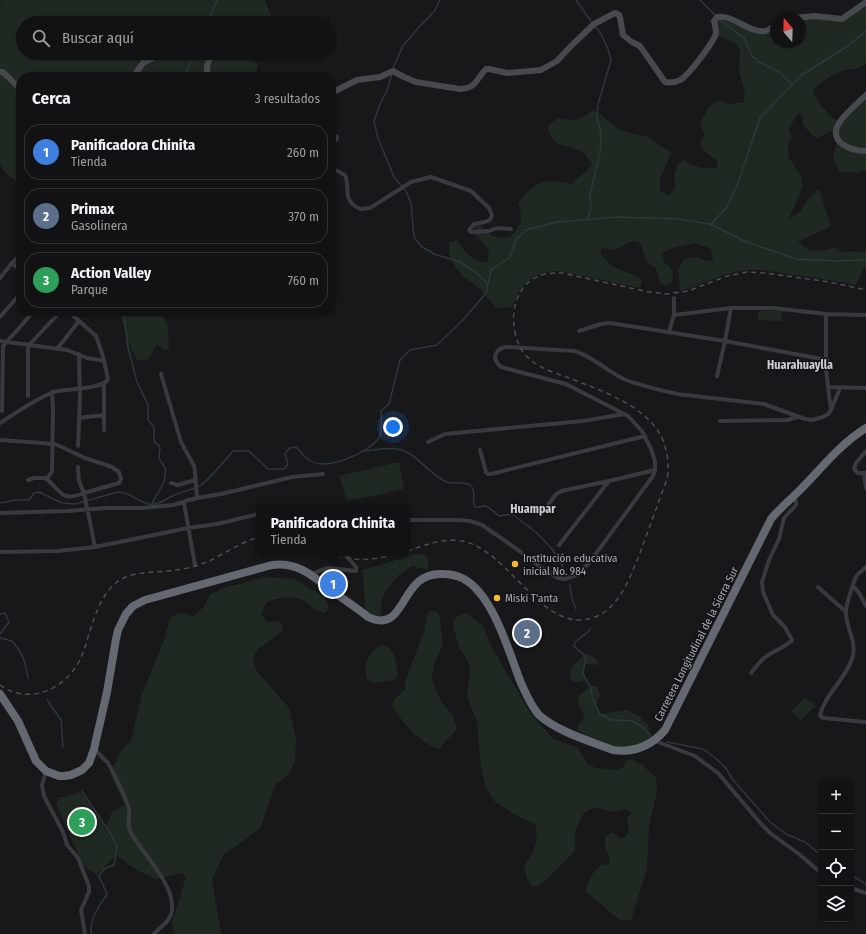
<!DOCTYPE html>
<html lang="es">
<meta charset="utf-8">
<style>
:root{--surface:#121214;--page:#1f2022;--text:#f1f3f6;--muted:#9c9ea0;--line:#313234;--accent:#ea580c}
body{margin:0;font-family:"Fira Sans Condensed",sans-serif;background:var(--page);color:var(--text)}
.controls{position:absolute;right:12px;bottom:12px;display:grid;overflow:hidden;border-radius:8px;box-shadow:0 1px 3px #0004}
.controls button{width:36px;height:36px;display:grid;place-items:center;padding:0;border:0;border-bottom:1px solid var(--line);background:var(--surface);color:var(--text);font:20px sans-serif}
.compass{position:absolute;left:770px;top:12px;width:36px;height:36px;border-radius:50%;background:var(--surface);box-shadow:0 1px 3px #0004;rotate:341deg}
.you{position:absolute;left:393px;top:427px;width:14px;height:14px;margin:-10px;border:3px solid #fff;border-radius:50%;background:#1a73e8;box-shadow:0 0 0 6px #1a73e833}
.badge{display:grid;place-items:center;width:26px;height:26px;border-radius:50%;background:var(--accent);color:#fff;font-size:13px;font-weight:700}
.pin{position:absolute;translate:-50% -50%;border:2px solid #fff;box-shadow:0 1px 4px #0006}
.popup{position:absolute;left:256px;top:504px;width:154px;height:52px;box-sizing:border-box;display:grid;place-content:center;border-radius:8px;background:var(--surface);filter:drop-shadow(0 1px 3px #0005);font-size:13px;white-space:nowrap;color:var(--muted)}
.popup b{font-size:15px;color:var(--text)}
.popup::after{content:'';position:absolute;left:50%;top:100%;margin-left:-8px;border:8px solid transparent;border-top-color:var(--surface)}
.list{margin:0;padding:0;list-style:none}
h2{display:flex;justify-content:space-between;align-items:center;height:52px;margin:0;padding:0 16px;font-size:17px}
h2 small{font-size:13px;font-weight:400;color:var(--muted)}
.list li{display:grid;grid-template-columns:26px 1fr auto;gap:12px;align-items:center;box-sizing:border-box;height:56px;margin:0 8px 8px;padding:0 8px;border:1px solid var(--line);border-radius:16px}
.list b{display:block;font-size:15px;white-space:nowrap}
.list p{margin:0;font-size:13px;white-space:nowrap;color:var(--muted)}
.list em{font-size:13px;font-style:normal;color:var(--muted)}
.icon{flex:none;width:22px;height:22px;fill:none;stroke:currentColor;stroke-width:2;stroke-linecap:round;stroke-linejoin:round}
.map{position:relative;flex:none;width:866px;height:934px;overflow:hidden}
.search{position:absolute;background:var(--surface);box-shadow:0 1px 3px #0004;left:16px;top:16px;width:320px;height:44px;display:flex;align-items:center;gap:10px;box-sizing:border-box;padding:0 14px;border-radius:22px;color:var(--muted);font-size:15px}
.panel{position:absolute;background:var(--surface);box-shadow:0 1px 3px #0004;left:16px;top:72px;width:320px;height:244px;border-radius:16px}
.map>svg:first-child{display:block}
</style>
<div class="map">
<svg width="866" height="934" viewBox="0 0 866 934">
<rect width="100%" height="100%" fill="#18181a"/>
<path fill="#1f2921" d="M1,0H265L271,16L267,23H23V53H247L248,57L258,64L255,77H21V182C10,180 2,171 0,161V5Z
M866,0V63C856,72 853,67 842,71C830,75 822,81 813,90C816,104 830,115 840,123L866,93V170L855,173L840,172L833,159L839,135V130L827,133L822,136L818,138L812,135L803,125V117L800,113L797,115L789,128L792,138L788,145L789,158L801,176L803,186L789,219L801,211L809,198L819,189L831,226L800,241L797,240C808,254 820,252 836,247L842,252L866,251V267H864L856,285C832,280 809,277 786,274C771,271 756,268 740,271C719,274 700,286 680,291L678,269L684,259L697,257L706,261L713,260L711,249L695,243L673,248L662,253L664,262L673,271L672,283L665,286L660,283L656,268L647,262L640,243L632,241L615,250L601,248V255L612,266L636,276L642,280L640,288L559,271C534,272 521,282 512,307L496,308L478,287L465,278L456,268L449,254L450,242L457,240C465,252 472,263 487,262L489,253L485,245L475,235L474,225L479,224C490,237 494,238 510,237C521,224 524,220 518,204C525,193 536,182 549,181C555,180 565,183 572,184L592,165C590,162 588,157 585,154C569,141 555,153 547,127L558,118C574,121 580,121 592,110L600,114L619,130L648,137L671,153L660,179V191L669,196L675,188L674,175L678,164L684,160C695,168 704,169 717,168V161L701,148L700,141L705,135L700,123L710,106L717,101L731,104L744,102L745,93L739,71L740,51L735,43L715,35V18L762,29L772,26L776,23V42H800V18H782L784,17L820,13L835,17H843Z
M120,311H162L168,327L169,348L165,350L157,345L147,361L137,360L127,338Z
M759,311H783L781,321L758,320Z
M399,462L404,489L347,501L339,476Z
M416,554H424L427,557L429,567L427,569L420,568L413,566C403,570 385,588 382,599C381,604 382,610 381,615L377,618H373L365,610L363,570Z
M264,577L295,579L324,597L329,607L325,613C315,612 310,603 300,599C291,595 275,599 266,603L261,614L267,622L277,621L283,625L282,631L258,649L253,658L256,670L289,708L296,738L295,762L287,776L275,785L260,829L224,854L212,879L221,934H175L172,923L186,877L183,873L155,879L132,867L116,855L97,875L83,865L56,804L59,798L81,792L115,844L106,827L112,812L125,805L110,774L121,751L131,741L142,694L164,640L170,618L179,613L193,616L204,607L209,596L223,588Z
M428,611H433L439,614L443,644L434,664L432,676L433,683L441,701L453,716L457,729L439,749C416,740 406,726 392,706L394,699L405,690V681L424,632Z
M466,613L483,626L490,644L531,714L553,739L576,747L584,757L587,764L596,768L615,770L623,768L625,761L631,759L642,765L656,777L657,792L649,826L647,869L631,920H620L585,891L591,876L601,864L606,865L610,863C609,851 602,849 606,836L613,832L619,838H625L629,831L627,820L631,812L626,809L613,812L594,807L583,814L575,832V851L548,878L539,886H532L527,878L524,866C535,852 539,840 535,824L519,817L495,802L486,788L481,766L477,722L467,696L470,674L468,661L459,648L453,625L456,617Z
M382,645C395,647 396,663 398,674L395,680L374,683L367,679C363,663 367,654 382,645Z
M586,653L595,658L598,662L596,665L585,664L583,673L586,680L577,683L572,681L570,675L572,667Z
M590,686H597L600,695L596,706L600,714L627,710L637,715L648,724L651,736C629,760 600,741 577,730L578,725L584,718C583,708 577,707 578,697Z
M805,698L816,706L801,720L791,711Z"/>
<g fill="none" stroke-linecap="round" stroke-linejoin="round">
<path stroke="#2d373f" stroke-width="1.5" d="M576,0L591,21
M700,0L715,15
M720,20L744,38L752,56L759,62L779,72L793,85
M207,23L217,0
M393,68L403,46L419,27L434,12L440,0
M392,73L387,91L380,104L374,121L378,138L394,177L406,191L411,203L414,237L421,246L434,254L460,262L477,273L488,284
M184,77L194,53
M587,220L591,209L590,195L601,148V133L597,118L598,104L611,60L608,49L601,34L594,25
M711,224L727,207L738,183L760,118L802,75L849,45L866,31
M123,311L128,347L137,382L148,405V420L154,427V441L160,447C160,451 158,456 160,460C161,463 164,465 165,468C168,480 157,494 152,503
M365,451C376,450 391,446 402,450C420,456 429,475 447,482C455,485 465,480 471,486C477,492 471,500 475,507C479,508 481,506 485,506C490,507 495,513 499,516L512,514L537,533L552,549L562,564L563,574
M0,503L15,500H29L34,493L39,492L62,503L75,504L118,492C130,492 138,502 149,504C158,505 165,500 172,496C181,492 192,490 201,485C209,480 225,460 233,451H249L268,469H284L288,464L285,454L289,448L296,447C300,451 304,457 309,460C326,472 368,453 379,438C383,432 381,418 381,411L389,404L400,360L410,350L437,345L463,320L486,293L491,270L510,257L516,239L526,230L557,222L617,217L679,219L710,224L744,241L796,259L838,261L866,260
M570,585L572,599L576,609
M0,614L5,613L9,622L0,634
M590,628L589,631L575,642L574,646L586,657L583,673L586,680L591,688L592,698L600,714L611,720L632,721L643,727L651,736
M0,638L12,641C23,654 25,661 28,678
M47,700L61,720L63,747
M667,742L703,749L714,757L725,767L733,780L770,822L786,834L805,842L821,855
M82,791L111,835L117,847L114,865L104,869L99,876L107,894C98,907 90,919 91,934
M851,875L866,884"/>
<path stroke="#393a3f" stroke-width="4" d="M331,135L337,137L336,140L331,143
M331,168L345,175C351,190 341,199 360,209L370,208L411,182L431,177L471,191L489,208L492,215L490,220L485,222L474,224L469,230L471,232L489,231L497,228L511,229
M21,254L12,263L21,271
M0,278L12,263
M68,311L96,336L102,353L104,361
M826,314V368L828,387L866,388
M674,315L731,308H773L826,314L866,315
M0,317L21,293
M579,331L601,324L610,323L725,341L827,360
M669,332L674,315V298
M0,341L67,350L87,358L104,361L108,379C104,389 68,389 58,391C44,393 13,415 0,423
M57,349L79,321
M161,374L181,442L194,466L195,471L197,498L185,501L184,503L195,565
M717,376L725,341L731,308
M28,396V349L29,345L61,311
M831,410L840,388
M2,411L3,346L34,311
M79,418L104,415
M720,421L787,420L798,417
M104,430V383
M0,440L55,444L85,458L112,467L119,472L121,479L119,483L84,493L95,547
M428,442L445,434L583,421L624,414
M78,446L80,399L79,354
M480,450L486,472L488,474H491L645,436
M866,451L856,463L854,469L858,473H866
M864,473L866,488
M47,479L52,471L53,409L52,392
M28,480L34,478H45C61,489 59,503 84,493L79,481L78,467
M171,483L178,485L195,480
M197,498L221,494L292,477L323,474
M0,513L68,511L106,508H142L173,505L184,502
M541,515L556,494L561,491L609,481L655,470
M407,520H458L470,521L482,525L514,547L547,572L558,578L565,579L576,575L589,563L653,476L655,470V461L651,449L642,431L628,416L566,384L501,367C490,358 496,346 510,347L574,351C591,355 608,372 626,380C642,386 660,390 677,394L764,404L805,419L812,420L823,417L828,414L831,410L828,387
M559,545L609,481
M0,552L58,551L95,547L188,528L217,524L259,514
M311,574L328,568L356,571V567L344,553
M853,586L859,593L866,606
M818,587L846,612
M751,673C755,668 759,663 763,659C770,652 790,645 792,640L785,627L773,615L763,592L762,582L769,560L779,539L784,518L796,505V502L793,497
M865,722L824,718L821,717L820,715C825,694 847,678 853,656C856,641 847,629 846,614C845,605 852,588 855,579L858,574L866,567
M655,741L695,756L718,773L762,825L770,833L799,854L821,873
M94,749C99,754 103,758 107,762C112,768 128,803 129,809C130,818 126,825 131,833C143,854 175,885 172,910C171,922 160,926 154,934
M46,771L42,785L44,796L63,832L67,845L78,858L89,886V892L81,910L85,934
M851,888L866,893"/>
<path stroke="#47494f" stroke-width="6" d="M793,18L815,16L842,19L866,2
M0,72H3L21,90
M133,77L143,63L162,53
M207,77V66L212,53
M331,93L357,80L380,77L393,71L404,77L416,82L460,89C477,88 476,79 486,69H489L507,73L541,70L557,61L570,47L594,24L615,13L619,15L620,17L623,35L632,42L640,46L665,82C671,83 675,83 680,80C688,76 714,42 716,33C716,29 715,25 714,21L717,17C733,14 748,33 765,31C769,30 773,27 776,24
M866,95C859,102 842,116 838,125C829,143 852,151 866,151"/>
<path stroke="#646871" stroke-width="8" d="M0,694L18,721L36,761L46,771L59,776H64L71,775L82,770L89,763L94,749L107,692L116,639L118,630L126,614L133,606L145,600L272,565C299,561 315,578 335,593C346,601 357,608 368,617C408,636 398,571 443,574C450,574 458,576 464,579C494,596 509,653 521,683C526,694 531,706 539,715C558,732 590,741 613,750C634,753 651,746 665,730L771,519C780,508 790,500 800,490C821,469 840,444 866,428"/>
<path stroke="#4c4e54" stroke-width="1.5" stroke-dasharray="5 4" stroke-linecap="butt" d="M407,551C425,545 443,538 462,541C511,550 542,637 595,617C619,609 631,575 640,553C646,537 652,520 658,504C661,494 666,484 668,474C669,464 667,453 664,443C651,407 604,392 572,379C550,371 525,365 517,340C506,306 521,270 562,273L649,292L667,294L688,291L727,276L747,272L765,273L829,282L866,290
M328,553C355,562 372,561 399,553
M0,685C30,706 66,689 81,658C93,628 98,579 137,574C155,571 174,572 192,567C216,561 235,544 259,537"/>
</g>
<g fill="#fab730" stroke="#131315" stroke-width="1.5">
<circle cx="515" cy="564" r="4"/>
<circle cx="497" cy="598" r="4"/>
</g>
<g text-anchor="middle" stroke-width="3" stroke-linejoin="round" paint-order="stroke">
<g font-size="11" fill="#aaafba" stroke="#131315" text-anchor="start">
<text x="523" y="562">Institución educativa<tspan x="523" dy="13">inicial No. 984</tspan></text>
<text x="505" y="602">Miski T'anta</text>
</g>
<g font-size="11" fill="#aaafba" stroke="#131315">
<text transform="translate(696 644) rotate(-63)" y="4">Carretera Longitudinal de la Sierra Sur</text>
</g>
<g font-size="12" font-weight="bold" fill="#cbced6" stroke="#131315">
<text x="800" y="369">Huarahuaylla</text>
<text x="533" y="513">Huampar</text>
</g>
</g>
</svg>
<div class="controls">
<button>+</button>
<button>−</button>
<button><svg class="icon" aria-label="locate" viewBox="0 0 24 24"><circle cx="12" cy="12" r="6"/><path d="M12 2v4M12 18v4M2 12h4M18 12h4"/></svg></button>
<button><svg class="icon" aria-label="layers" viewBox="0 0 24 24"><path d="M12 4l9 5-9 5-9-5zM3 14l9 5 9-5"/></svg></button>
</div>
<svg class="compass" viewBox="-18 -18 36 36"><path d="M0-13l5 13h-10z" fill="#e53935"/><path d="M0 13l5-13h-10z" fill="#9c9ea0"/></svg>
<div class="you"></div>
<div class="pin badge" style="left:333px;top:584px;background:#3f7fe0">1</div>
<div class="popup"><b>Panificadora Chinita</b>Tienda</div>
<div class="pin badge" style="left:527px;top:633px;background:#5c6f8a">2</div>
<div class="pin badge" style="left:82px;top:822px;background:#2e9e5b">3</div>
<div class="search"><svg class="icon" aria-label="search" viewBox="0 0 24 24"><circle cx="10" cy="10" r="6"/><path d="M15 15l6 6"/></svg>Buscar aquí</div>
<section class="panel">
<h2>Cerca<small>3 resultados</small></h2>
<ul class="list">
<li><span class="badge" style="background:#3f7fe0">1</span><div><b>Panificadora Chinita</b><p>Tienda</p></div><em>260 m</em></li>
<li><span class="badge" style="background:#5c6f8a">2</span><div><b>Primax</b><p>Gasolinera</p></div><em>370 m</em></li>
<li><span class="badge" style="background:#2e9e5b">3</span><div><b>Action Valley</b><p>Parque</p></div><em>760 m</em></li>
</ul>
</section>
</div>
